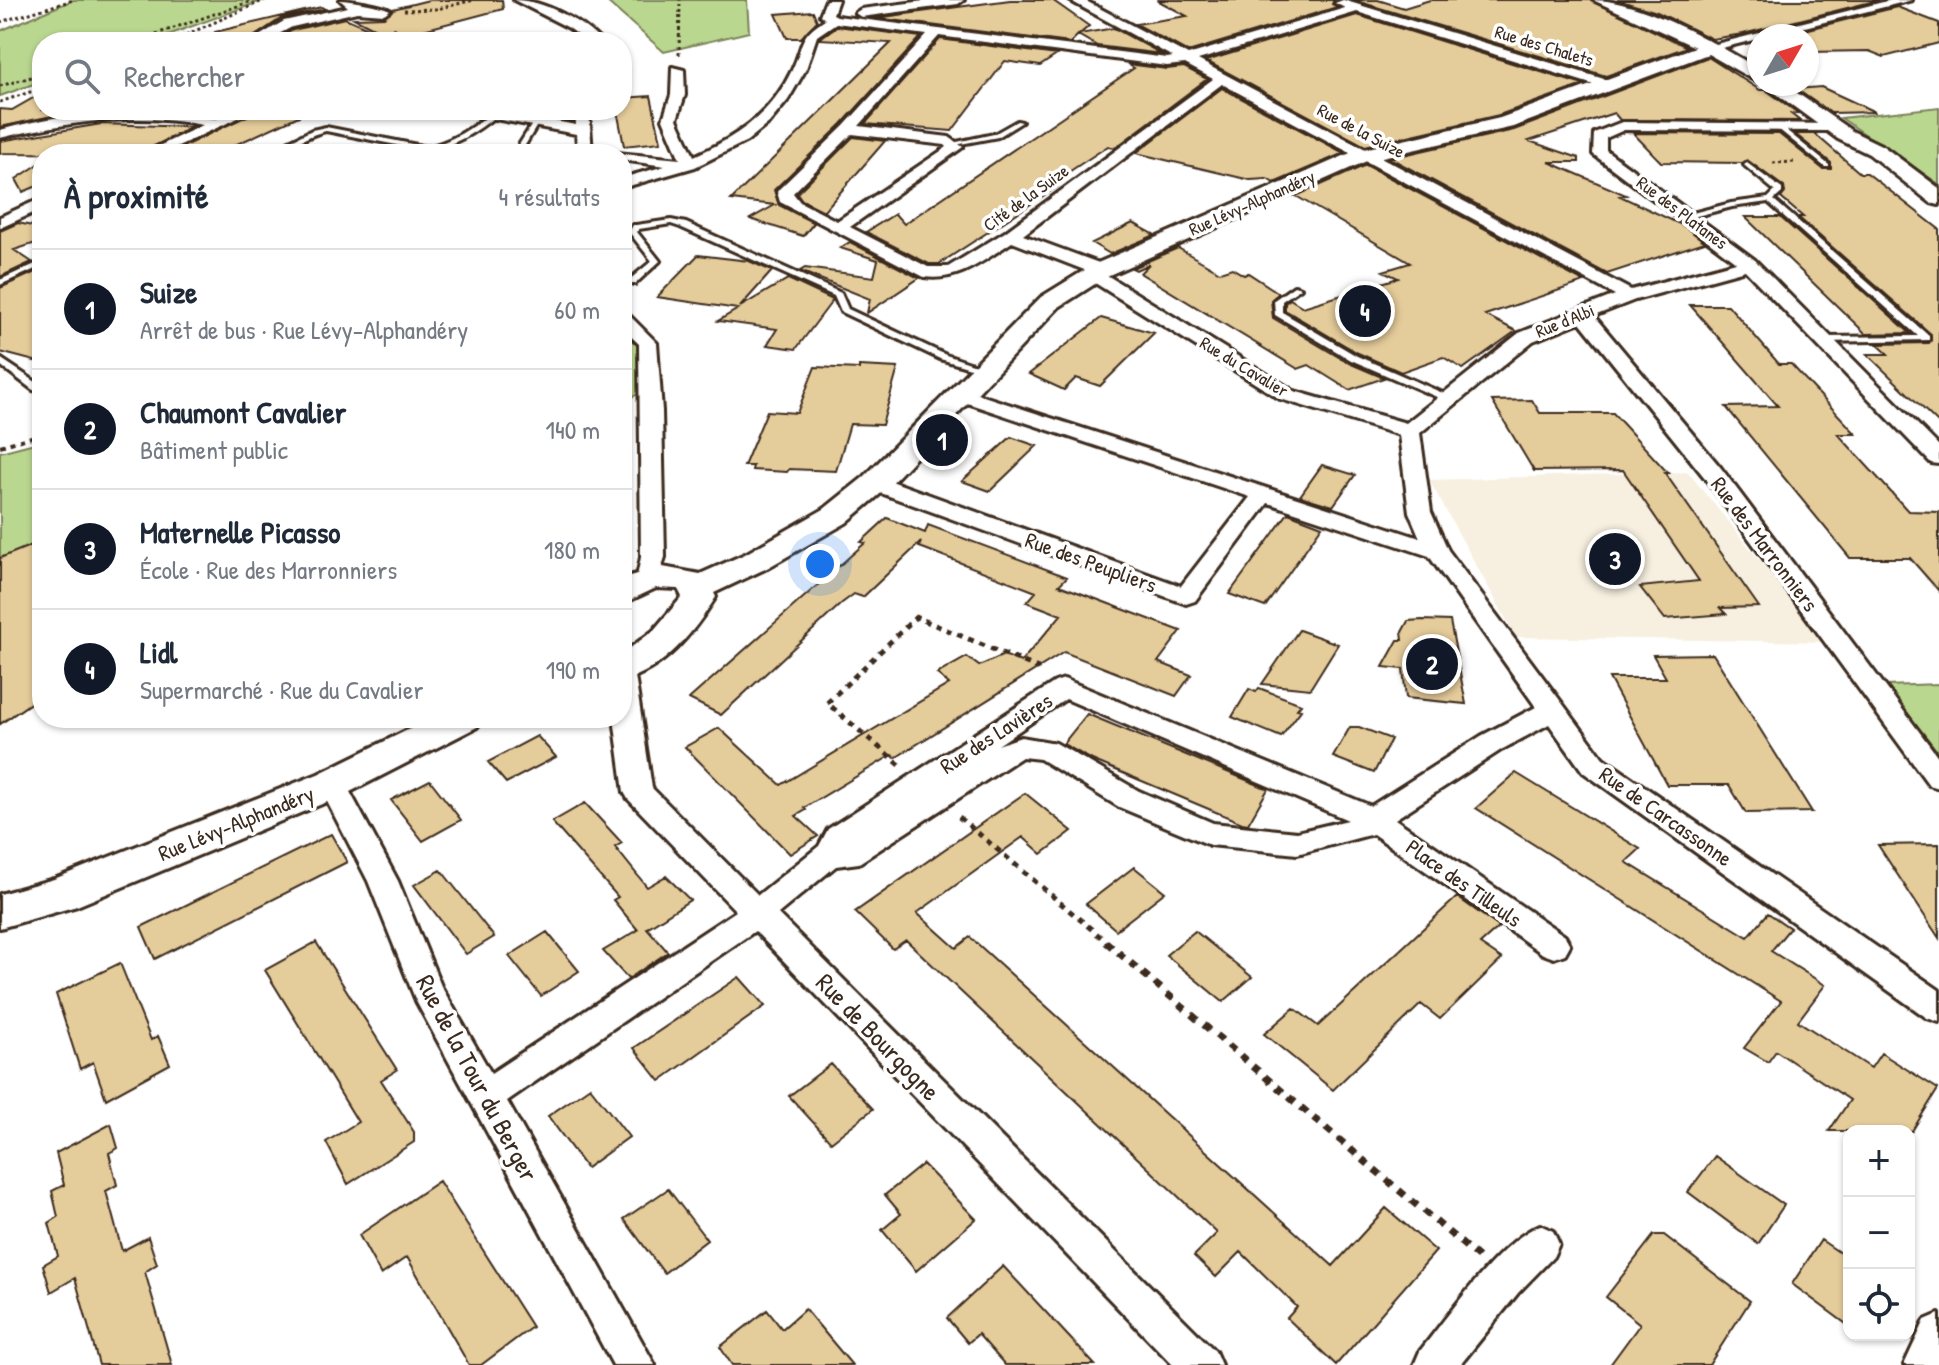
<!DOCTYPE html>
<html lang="fr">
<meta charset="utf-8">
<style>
:root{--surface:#fff;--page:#f2f2f3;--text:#1f2937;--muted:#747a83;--line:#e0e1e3;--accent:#111827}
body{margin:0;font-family:"Patrick Hand",sans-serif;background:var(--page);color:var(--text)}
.controls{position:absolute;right:24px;bottom:24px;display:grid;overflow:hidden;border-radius:16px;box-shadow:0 2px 6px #0004}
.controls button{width:72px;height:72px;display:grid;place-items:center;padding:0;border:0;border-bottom:2px solid var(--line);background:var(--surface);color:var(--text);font:40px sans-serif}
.compass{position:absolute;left:1747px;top:24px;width:72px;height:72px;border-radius:50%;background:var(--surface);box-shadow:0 2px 6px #0004;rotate:51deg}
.you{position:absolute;left:820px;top:564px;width:28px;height:28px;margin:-20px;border:6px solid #fff;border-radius:50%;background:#1a73e8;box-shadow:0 0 0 12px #1a73e833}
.badge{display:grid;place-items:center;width:52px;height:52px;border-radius:50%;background:var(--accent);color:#fff;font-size:26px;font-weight:700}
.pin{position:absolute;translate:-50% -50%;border:4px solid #fff;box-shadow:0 2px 8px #0006}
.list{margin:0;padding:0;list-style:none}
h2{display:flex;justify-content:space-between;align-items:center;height:104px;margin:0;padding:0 32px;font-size:34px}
h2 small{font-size:26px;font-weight:400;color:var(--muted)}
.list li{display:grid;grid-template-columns:52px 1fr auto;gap:24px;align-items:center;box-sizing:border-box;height:120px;padding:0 32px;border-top:2px solid var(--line)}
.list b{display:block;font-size:30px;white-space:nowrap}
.list p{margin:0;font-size:26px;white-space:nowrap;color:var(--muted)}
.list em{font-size:26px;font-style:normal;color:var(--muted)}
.icon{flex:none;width:44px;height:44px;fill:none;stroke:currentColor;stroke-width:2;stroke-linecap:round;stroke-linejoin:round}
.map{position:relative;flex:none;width:1939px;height:1365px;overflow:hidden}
.search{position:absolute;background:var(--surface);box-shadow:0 2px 6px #0004;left:32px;top:32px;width:600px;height:88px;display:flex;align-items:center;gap:20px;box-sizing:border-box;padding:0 28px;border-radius:32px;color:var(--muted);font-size:30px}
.panel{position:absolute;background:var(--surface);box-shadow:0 2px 6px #0004;left:32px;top:144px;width:600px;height:584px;border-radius:32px}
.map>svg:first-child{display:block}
</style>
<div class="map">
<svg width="1939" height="1365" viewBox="0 0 1939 1365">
<rect width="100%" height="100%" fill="#fff"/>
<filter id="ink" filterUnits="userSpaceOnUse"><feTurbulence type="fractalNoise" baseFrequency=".0125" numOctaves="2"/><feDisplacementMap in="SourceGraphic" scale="16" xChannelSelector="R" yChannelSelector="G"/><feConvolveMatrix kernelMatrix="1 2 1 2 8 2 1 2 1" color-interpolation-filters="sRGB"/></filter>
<g filter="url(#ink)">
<path fill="#f7f0e1" d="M1688,472L1826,642L1516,637L1429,480Z"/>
<path fill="#bad790" stroke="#7a8057" stroke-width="2" d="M73,0H264L149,42H42V81L0,96V31Z
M605,0H747L749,32L664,52Z
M1939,107V184L1841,118Z
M622,327L641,350V393L622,401Z
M42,441V695L0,724V452Z
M1939,684V753L1886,686Z"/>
<path fill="#e5cc9b" stroke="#3b2a1e" stroke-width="2" d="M429,0H502L503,9L393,38L354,18L384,17L393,9Z
M1010,0H1052L1089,26L1080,34L1114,28L1162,54L1097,46L1078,35L1070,43L876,18Z
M1157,0H1334L1332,4L1337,7L1188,52L1136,24L1187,16Z
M1353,0H1378L1404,8L1430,0H1590L1687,47L1606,76Z
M1617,0H1879L1743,34L1712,39L1657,12Z
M321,7L325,9L282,18L246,42H216L215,32Z
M1897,7L1939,23V43L1884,57L1869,51L1807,52V36L1785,35Z
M813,11L817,21L801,38H787L776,14Z
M1357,15L1583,85L1499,115L1365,146L1206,61Z
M345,18L375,31L332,42H270L293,30Z
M837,26L921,37L842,124L774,190L779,205L814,223L803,236L750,219L775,205L731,200L891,43L819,39Z
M940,39L1057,55L1040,66L1005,61L952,131L865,124Z
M1708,57L1760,90H1766L1798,113L1791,114L1800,121L1620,120L1614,113L1529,141L1579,158V162H1549L1626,195L1620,196L1684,226L1705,242L1607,274L1390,158L1514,130Z
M1127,64L1167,69L1184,67L1207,79L1115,148L1108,146L1049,185L1057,187L939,264H929L866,232L895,214L904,224L1134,68Z
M1821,87L1875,112L1831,113L1796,89Z
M1222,88L1344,153L1274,183L1267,179L1250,180L1136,153Z
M42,93V110H85L0,127V109L12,110Z
M651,96L661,142L624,146L617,110H622V98Z
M258,110H312L215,154H168Z
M101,124L192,127L139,154L0,153V141Z
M1633,133L1779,134L1823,169H1831V163L1795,134H1815L1860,173H1867L1939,229V424L1867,354H1888L1877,344L1929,343L1931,334L1798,217H1803L1781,198L1785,193L1784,187L1747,160L1742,163L1661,162Z
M853,137L885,141L824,211L802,200L797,193Z
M42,162V184L23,192L16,179Z
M1366,165L1584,282L1485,315L1516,331L1463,369L1443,357L1401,372L1358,353L1285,310V303L1290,299L1303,307L1398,278L1383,271L1410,263L1296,196Z
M1745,217H1780L1910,333L1866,334Z
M18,223L42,228V241L14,250L32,262L0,277V231Z
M1133,223L1155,235L1110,254L1092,243Z
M850,242L919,278L867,313L870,299L800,271L805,268L874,277L878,260L840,248Z
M1178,248L1220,272L1232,268L1244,275L1248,273L1279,293L1271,300L1273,318L1349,363L1384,378L1349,390L1309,365L1298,369L1140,273L1149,264L1136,270L1132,268Z
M698,255L749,261L772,271L740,307L788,279L833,300L796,349L767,345L777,329L718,321L738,309L657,297Z
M42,269V363L0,352V288Z
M1690,305H1728L1779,364H1791L1856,434H1838L1908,511L1939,512V591L1910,558H1850L1726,407L1778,406Z
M1101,318L1154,333L1100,386L1076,378L1064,390L1029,374Z
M859,366L898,368L882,425L850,424L836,471L789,469L787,472L752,470L753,466H744L767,411L797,413L815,367L859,369Z
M1532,400L1540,413H1613L1668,473H1665L1759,607L1720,608L1726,614L1665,619L1640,587L1699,581L1623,470L1534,471L1492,401Z
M1011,437L1037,446L990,491L962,481Z
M1322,465L1355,475L1333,506L1300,496Z
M1288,513L1322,526L1265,607L1229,594Z
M887,518L925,533L928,525L1067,577L1059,585L1181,631L1158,662L1191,675L1176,696L1064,652L895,758L892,755L804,808L806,810L796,816L818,836L790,854L685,747L719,728L781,785L949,684L937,674L967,657L979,666L1004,655L1021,662L1061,615L1027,602L1036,592L925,549L919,547L921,542L863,597L854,594L842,603L721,715L689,699L865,543L861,542Z
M42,541V695L0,724V558Z
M1422,620L1450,621L1466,704L1406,698L1403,669L1383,667L1398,640H1403L1402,632L1408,621Z
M1299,630L1338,644L1310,689L1262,684Z
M1713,654L1812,812L1746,813L1729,785H1667L1609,678H1666L1653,655Z
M1259,688L1301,704L1297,709L1301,710L1281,737L1232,717L1249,689L1256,692Z
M1087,714L1261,786L1268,789L1248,824L1242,823L1092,760L1063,744Z
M1350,727H1359L1391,739L1374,773L1333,757Z
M537,736L556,757L506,783L488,762Z
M1516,773L1640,849L1626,862L1748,937L1768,913L1790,928L1771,951L1825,985L1798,1021L1871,1068L1881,1053L1938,1089L1912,1131H1829L1850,1100L1776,1051L1768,1062L1744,1048L1781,1001L1476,808Z
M430,780L461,820L423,841L391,800Z
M1025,793L1072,831L1042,854L1023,837L917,913L956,948L970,937L1333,1266L1386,1208L1436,1251L1336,1365L1287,1318L1297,1307L1241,1252L1216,1277L1194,1256L1217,1233L906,940L893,949L855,912Z
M585,803L622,843L615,847L647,887L666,876L690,900L647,928L668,952L628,979L603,951L638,930L613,900L618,897L552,822Z
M331,834L347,862L155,959L141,927Z
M1939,844V938L1878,845Z
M1134,867L1165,892L1116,930L1086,904Z
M441,870L494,937L466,954L414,885Z
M1457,897L1499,927L1480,944L1502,959L1440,1019L1421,1004L1333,1090L1264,1034L1294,1008L1318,1026Z
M1195,931L1252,977L1223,1002L1166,955Z
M547,932L579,971L541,996L509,956Z
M316,942L397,1070L381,1080L414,1132V1142L348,1184L326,1142L358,1122L265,970Z
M120,963L151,1040L158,1036L170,1064L106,1099L93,1062L80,1069L56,994Z
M739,977L765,1006L660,1081L634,1048Z
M831,1064L873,1109L831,1142L789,1096Z
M590,1087L629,1137L586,1168L548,1116Z
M111,1124L118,1148L109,1153L117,1185L106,1191L122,1251L148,1237L157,1264L145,1272L172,1365H99L75,1278L51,1292L43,1265L58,1256L49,1223L58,1217L52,1191L64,1185L56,1153Z
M1715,1156L1784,1205L1758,1244L1688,1192Z
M923,1164L976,1219L916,1271L882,1230L901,1214L885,1195Z
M439,1181L532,1327L481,1365H469L407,1257L381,1275L359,1235Z
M668,1189L707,1240L664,1273L624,1219Z
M1654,1235H1664L1750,1301L1709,1365H1610L1640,1324L1606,1297Z
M1821,1240L1849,1259V1326L1792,1284Z
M1003,1266L1068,1336L1095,1365H1005L978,1334L968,1343L947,1318Z
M805,1309L852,1365H732L720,1347L767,1310L782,1329Z"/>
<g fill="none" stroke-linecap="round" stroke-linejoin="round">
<defs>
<path id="lane" d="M493,113L498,114C477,132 454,146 427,151L326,131C304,135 285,154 263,154L312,130L326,127L427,147C452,142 472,127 493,113Z
M536,120L539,122L524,147L546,154H535L517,148L534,121Z
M1017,121L1022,122L998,137L955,145L952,143L994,134Z
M1777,126H1781L1829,165V167H1825L1777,128Z
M1747,163L1782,189V193L1774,200L1929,336V340L1821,342V338L1824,337L1918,336L1768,202L1732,207L1685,219V215L1731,203L1768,198L1775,191L1745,166L1744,165Z
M671,220L686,223L841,293L848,309L946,355L988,369L984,372L940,359L841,312L834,296L680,227L671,224L639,229L637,232L660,261L635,284H629V280L652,261L629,232L633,225H636Z
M42,261V266L0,285V280Z
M1294,286L1301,288L1282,301V312L1357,356L1452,397V401H1446L1351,360L1275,315L1274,300Z
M0,358L42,386V392L33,390L0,365Z"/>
<path id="street" d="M340,0C350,0 383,6 390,10L384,14L357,12L292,27L264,42H249L284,21L348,7Z
M514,0C544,0 582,21 602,42H588L569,28Z
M826,0H838L833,14L837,16L1167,58L1173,57L1069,0H1084L1188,55L1345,8L1335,3L1343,0L1614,82V88H1604L1357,12L1198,60L1631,290L1736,262L1593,154L1594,133L1622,122L1837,124V130L1832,131L1624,130L1606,138V150L1755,260L1939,446V464L1931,463L1745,270L1635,300L1594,316L1721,468L1939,758V788L1929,785L1705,478L1580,322L1533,341L1420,433L1431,512L1448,550L1603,758L1939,990V1022L1927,1018L1583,772L1549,724L1501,750L1395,819L1565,936L1570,945L1565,954L1554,958L1543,954L1373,834L1297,854L1210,845L1119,807L1040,759L1022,757L859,863L836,866L778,914L1215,1351L1221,1365H1173L755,931L507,1101L655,1365H613L416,1001L368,881L318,784L322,777L332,774L342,777L398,881L441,986L491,1073L736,911L628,799L624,792L614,718H622V667L631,670L635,676L652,788L758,895L819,846L828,829L1055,682L1064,679L1371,806L1481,736L1536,707L1429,556L1268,503L1195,601L1186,604L867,488L864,483L867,478H883L1181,586L1250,497L955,399L952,395L962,389L1420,538L1409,512L1399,435L1280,399L1087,278L1084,274L1087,271L1012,242C984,260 959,282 924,277L780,202L777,192L779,189L844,126L927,35L836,23L817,36L806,69L788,100L769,123L747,141L695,167L622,188V178L665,166L622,160V154L617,153L680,159L663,119L671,95L672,67L684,70L685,95L677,119L694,156C736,138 772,113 792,70C805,43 797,37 825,19L820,15ZM939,36L1167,66L1185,64L1213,79L1005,232L948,267H928L850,227L963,147L949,137L859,126ZM1222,84L1615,295L1519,333L1406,423L1294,391L1105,274L1110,270L1107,266L1023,235ZM852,134L945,145L947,147L837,221L800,202L793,193ZM1066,699L1348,820L1297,832L1213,823L1139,791L1056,743L1021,737L998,745Z
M932,0H964L958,4L861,17L855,13L861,9Z
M1891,0H1912L1710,51L1704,47Z
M133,110L216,119L236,110H255L161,154H142L203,125C134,112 67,122 0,138V130C44,118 88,111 133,110Z
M461,110H509L507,112L576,125L575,110H589L592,154H578L576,134L468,114Z
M42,198V209L0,228V217Z
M622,312L628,314L657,343L662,411L665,557L657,582H641L637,577L641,557L639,344L622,328Z
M1540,1225L1553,1231L1559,1244L1553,1257L1518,1293L1460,1365H1414L1420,1351C1449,1315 1499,1242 1540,1225Z
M1939,1314V1365H1904L1925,1320Z"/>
<path id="secondary" d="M1593,0C1641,0 1717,44 1759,69V83L1708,54L1513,127L1369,160L1109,275L1059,307L886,489L846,523L767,568L714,593L716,597C693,633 665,669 622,681V654L653,631L682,597L678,589L656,588L622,604V578L663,567L700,574L745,554L824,509L864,477L1041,297L1093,265L1355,151L1500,118L1695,47Z
M1763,84H1784L1852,131L1883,146L1939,188V205L1931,203L1869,154L1838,139Z
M432,718H483L477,727L346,794L77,906L0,928V894L54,879L318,774Z"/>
</defs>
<use href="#lane" stroke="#3b2a1e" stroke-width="6"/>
<use href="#street" stroke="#3b2a1e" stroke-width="6"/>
<use href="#secondary" stroke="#3b2a1e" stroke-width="6"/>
<path stroke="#3b2a1e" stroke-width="3" stroke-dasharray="3 3" stroke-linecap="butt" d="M404,10L437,9L474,0
M0,22L73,0
M393,28L422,41L418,42
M133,42L255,0
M170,42L265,0
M679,55L680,0
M0,86L42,74
M0,102L42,88
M1773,163L1795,162"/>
<path stroke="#3b2a1e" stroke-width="4" stroke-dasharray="5 5" stroke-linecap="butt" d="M0,446L42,434"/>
<path stroke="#3b2a1e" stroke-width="5" stroke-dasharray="6 6" stroke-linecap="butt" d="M900,765L827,703L916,617L1045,671
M959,817L1109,944"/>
<path stroke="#3b2a1e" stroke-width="7" stroke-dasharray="8 8" stroke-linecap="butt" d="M1106,942L1479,1258"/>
<use href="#lane" fill="#fff" fill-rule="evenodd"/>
<use href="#street" fill="#fff" fill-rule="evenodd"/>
<use href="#secondary" fill="#fff" fill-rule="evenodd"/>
</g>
</g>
<g text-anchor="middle" stroke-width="7" stroke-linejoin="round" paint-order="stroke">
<g font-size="18" fill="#3b2a1e" stroke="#fff">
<text transform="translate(1544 46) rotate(17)" y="6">Rue des Chalets</text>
<text transform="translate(1361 131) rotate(28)" y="6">Rue de la Suize</text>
<text transform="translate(1026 198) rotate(-36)" y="6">Cité de la Suize</text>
<text transform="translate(1252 203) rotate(-24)" y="6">Rue Lévy-Alphandéry</text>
<text transform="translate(1682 213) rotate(37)" y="6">Rue des Platanes</text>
<text transform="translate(1565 321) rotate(-22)" y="6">Rue d'Albi</text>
<text transform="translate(1244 367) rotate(31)" y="6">Rue du Cavalier</text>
</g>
<g font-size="22" fill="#3b2a1e" stroke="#fff">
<text transform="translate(1765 544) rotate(53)" y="8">Rue des Marronniers</text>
<text transform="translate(1091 562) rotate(20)" y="8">Rue des Peupliers</text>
<text transform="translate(996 733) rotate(-33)" y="8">Rue des Lavières</text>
<text transform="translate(1666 816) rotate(35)" y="8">Rue de Carcassonne</text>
<text transform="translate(236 823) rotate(-22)" y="8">Rue Lévy-Alphandéry</text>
<text transform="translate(1464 883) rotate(35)" y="8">Place des Tilleuls</text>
</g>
<g font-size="26" fill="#3b2a1e" stroke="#fff">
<text transform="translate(878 1037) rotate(46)" y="9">Rue de Bourgogne</text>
<text transform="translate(477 1078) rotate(62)" y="9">Rue de la Tour du Berger</text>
</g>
</g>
</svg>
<div class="controls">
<button>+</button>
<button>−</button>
<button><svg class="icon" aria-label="locate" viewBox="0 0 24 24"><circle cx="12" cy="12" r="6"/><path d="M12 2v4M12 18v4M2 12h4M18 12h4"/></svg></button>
</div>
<svg class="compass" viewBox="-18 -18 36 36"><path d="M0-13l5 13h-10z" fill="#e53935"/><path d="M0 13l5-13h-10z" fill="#747a83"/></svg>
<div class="you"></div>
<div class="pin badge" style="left:942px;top:440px">1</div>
<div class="pin badge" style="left:1432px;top:664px">2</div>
<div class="pin badge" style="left:1615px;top:559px">3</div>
<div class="pin badge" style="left:1365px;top:311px">4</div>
<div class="search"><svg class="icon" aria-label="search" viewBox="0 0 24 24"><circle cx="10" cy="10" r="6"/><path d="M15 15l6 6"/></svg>Rechercher</div>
<section class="panel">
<h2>À proximité<small>4 résultats</small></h2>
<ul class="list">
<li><span class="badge">1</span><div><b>Suize</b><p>Arrêt de bus · Rue Lévy-Alphandéry</p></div><em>60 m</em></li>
<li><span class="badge">2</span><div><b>Chaumont Cavalier</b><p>Bâtiment public</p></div><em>140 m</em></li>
<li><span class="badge">3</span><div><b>Maternelle Picasso</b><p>École · Rue des Marronniers</p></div><em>180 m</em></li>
<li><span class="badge">4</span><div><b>Lidl</b><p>Supermarché · Rue du Cavalier</p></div><em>190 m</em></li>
</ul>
</section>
</div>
